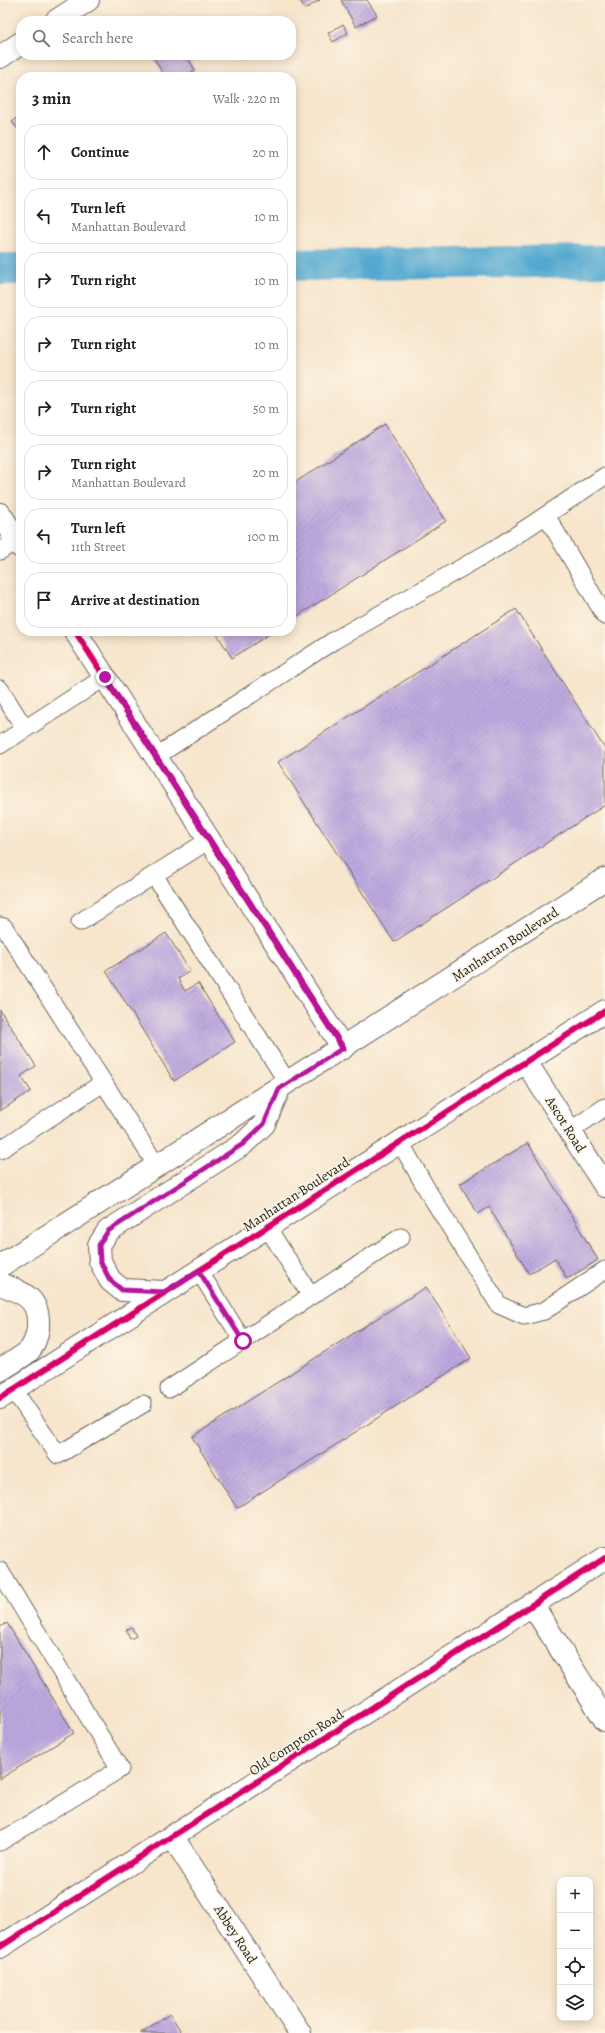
<!DOCTYPE html>
<meta charset="utf-8">
<style>
:root{--surface:#fff;--page:#f6f6f6;--text:#202124;--muted:#757577;--line:#e0e0e0}
body{margin:0;font-family:Alegreya,serif;background:var(--page);color:var(--text)}
.controls{position:absolute;right:12px;bottom:12px;display:grid;overflow:hidden;border-radius:8px;box-shadow:0 2px 10px #0003}
.controls button{width:36px;height:36px;display:grid;place-items:center;padding:0;border:0;border-bottom:1px solid var(--line);background:var(--surface);color:var(--text);font:20px sans-serif}
.stop{position:absolute;width:12px;height:12px;margin:-9px;border:3px solid #b5179e;border-radius:50%;background:#fff}
.stop.end{background:#b5179e;border-color:#fff;box-shadow:0 1px 4px #0008}
.list{margin:0;padding:0;list-style:none}
h2{display:flex;justify-content:space-between;align-items:center;height:52px;margin:0;padding:0 16px;font-size:17px}
h2 small{font-size:13px;font-weight:400;color:var(--muted)}
.list li{display:grid;grid-template-columns:26px 1fr auto;gap:12px;align-items:center;box-sizing:border-box;height:56px;margin:0 8px 8px;padding:0 8px;border:1px solid var(--line);border-radius:16px}
.list b{display:block;font-size:15px;white-space:nowrap}
.list p{margin:0;font-size:13px;white-space:nowrap;color:var(--muted)}
.list em{font-size:13px;font-style:normal;color:var(--muted)}
.icon{flex:none;width:22px;height:22px;fill:none;stroke:currentColor;stroke-width:2;stroke-linecap:round;stroke-linejoin:round}
.map{position:relative;flex:none;width:605px;height:2033px;overflow:hidden}
.search{position:absolute;background:var(--surface);box-shadow:0 2px 10px #0003;left:16px;top:16px;width:280px;height:44px;display:flex;align-items:center;gap:10px;box-sizing:border-box;padding:0 14px;border-radius:16px;color:var(--muted);font-size:15px}
.panel{position:absolute;background:var(--surface);box-shadow:0 2px 10px #0003;left:16px;top:72px;width:280px;height:564px;border-radius:16px}
.map>svg:first-child{display:block}
</style>
<div class="map">
<svg width="605" height="2033" viewBox="0 0 605 2033">
<defs>
<pattern id="building-hatch" width="6" height="6" patternUnits="userSpaceOnUse"><rect width="6" height="6" fill="#bca8df"/><path d="M-1 1l2-2M0 6l6-6M5 7l2-2" fill="none" stroke="#a190bf"/></pattern>
</defs>
<rect width="100%" height="100%" fill="#fcf5e5"/>
<filter id="ink" filterUnits="userSpaceOnUse"><feTurbulence type="fractalNoise" baseFrequency=".025" numOctaves="2"/><feDisplacementMap in="SourceGraphic" scale="8" xChannelSelector="R" yChannelSelector="G"/><feConvolveMatrix kernelMatrix="1 2 1 2 8 2 1 2 1" color-interpolation-filters="sRGB"/></filter>
<filter id="wash" filterUnits="userSpaceOnUse"><feTurbulence type="fractalNoise" baseFrequency=".012" numOctaves="4" result="noise"/><feDisplacementMap in="SourceGraphic" scale="16" xChannelSelector="R" yChannelSelector="G"/><feGaussianBlur stdDeviation="0.9" result="paint"/><feColorMatrix in="noise" values="0 0 0 0 0 0 0 0 0 0 0 0 0 0 0 0 0 1.4 0 .05"/><feComposite in="paint" operator="in"/></filter>
<g filter="url(#wash)">
<rect width="100%" height="100%" fill="#f7e5cc"/>
<g fill="none" stroke-linecap="round" stroke-linejoin="round">
<path stroke="#53a9d0" stroke-width="32" d="M291,265L605,261
M0,269H21"/>
</g>
<g id="blocks">
<path fill="url(#building-hatch)" d="M300,0H320L305,9Z
M341,0H367L377,15L356,27Z
M343,24L348,33L333,42L328,33Z
M152,55H186L195,70L185,77H165Z
M21,114V133L12,122Z
M385,424L446,521L291,620V485Z
M516,609L605,749V805L394,942L278,762Z
M215,631H274L232,658Z
M166,933L190,971L178,979L185,991L198,983L235,1042L174,1081L106,971Z
M0,1010L36,1066L21,1076L31,1091L0,1111Z
M528,1143L598,1260L567,1279L555,1258L529,1274L489,1207L478,1214L460,1184Z
M426,1287L471,1358L237,1508L192,1437Z
M7,1623L74,1733L0,1779V1627Z
M132,1628L136,1636L130,1639L126,1630Z
M170,2014L182,2033H140Z"/>
</g>
</g>
<g filter="url(#ink)">
<use href="#blocks" fill-opacity="0" stroke="#69625a" stroke-width="1"/>
<g fill="none" stroke-linecap="round" stroke-linejoin="round">
<defs>
<path id="service" d="M546,515L605,616
M0,551L17,540
M0,689L25,729L0,745
M25,729L105,677
M155,757L333,641L498,547L605,476
M154,875L288,1083
M80,922L209,840
M0,926L4,927L157,1166
M570,1131L605,1107
M400,1142L429,1193L499,1305L524,1316L544,1311L605,1270
M0,1150L103,1083
M267,1227L311,1296
M199,1271L243,1341
M13,1389L58,1455L143,1404
M169,1389L401,1237
M0,1571L120,1769L0,1842"/>
<path id="minor" d="M56,21L88,0
M0,57L21,43
M0,514L21,547
M75,631L343,1048
M526,1062L605,1186
M532,1604L605,1720
M172,1836L300,2033
M0,1947L605,1558"/>
<path id="tertiary" d="M0,1266L605,879
M0,1284C24,1293 40,1298 38,1328C37,1336 34,1345 29,1351C21,1358 9,1364 0,1370
M165,1292L122,1290L110,1280L100,1261L99,1245L108,1231L243,1144L264,1124L279,1089
M0,1398L605,1011"/>
</defs>
<use href="#service" stroke="#69625a" stroke-width="19"/>
<use href="#minor" stroke="#69625a" stroke-width="24"/>
<use href="#tertiary" stroke="#69625a" stroke-width="24"/>
<use href="#service" stroke="#fff" stroke-width="17"/>
<use href="#minor" stroke="#fff" stroke-width="22"/>
<use href="#tertiary" stroke="#fff" stroke-width="22"/>
<defs>
<path id="cycleway" d="M75,631L343,1048
M0,1398L605,1011
M0,1947L605,1558"/>
</defs>
<use href="#cycleway" stroke="#fcf5e5" stroke-width="8"/>
<use href="#cycleway" stroke="#d6006c" stroke-width="6"/>
</g>
</g>
<g fill="none" stroke-linecap="round" stroke-linejoin="round" filter="url(#ink)">
<path stroke="#b5179e" stroke-width="5" d="M105,677L343,1048L279,1089L264,1124L243,1144L108,1231L99,1245L100,1261L110,1280L122,1290L165,1292L199,1271L243,1341"/>
</g>
<g text-anchor="middle" stroke-width="3" stroke-linejoin="round" paint-order="stroke">
<g font-size="14" fill="#1c1c1c" stroke="#fcf5e5">
<text transform="translate(505 944) rotate(-33)" y="5">Manhattan Boulevard</text>
<text transform="translate(566 1124) rotate(58)" y="5">Ascot Road</text>
<text transform="translate(296 1194) rotate(-33)" y="5">Manhattan Boulevard</text>
<text transform="translate(296 1742) rotate(-33)" y="5">Old Compton Road</text>
<text transform="translate(236 1934) rotate(57)" y="5">Abbey Road</text>
</g>
</g>
</svg>
<div class="controls">
<button>+</button>
<button>−</button>
<button><svg class="icon" aria-label="locate" viewBox="0 0 24 24"><circle cx="12" cy="12" r="6"/><path d="M12 2v4M12 18v4M2 12h4M18 12h4"/></svg></button>
<button><svg class="icon" aria-label="layers" viewBox="0 0 24 24"><path d="M12 4l9 5-9 5-9-5zM3 14l9 5 9-5"/></svg></button>
</div>
<div class="stop" style="left:243px;top:1341px"></div>
<div class="stop end" style="left:105px;top:677px"></div>
<div class="search"><svg class="icon" aria-label="search" viewBox="0 0 24 24"><circle cx="10" cy="10" r="6"/><path d="M15 15l6 6"/></svg>Search here</div>
<section class="panel">
<h2>3 min<small>Walk · 220 m</small></h2>
<ul class="list">
<li><svg class="icon" aria-label="ahead" viewBox="0 0 24 24"><path d="M12 20V5M6 11l6-6 6 6"/></svg><div><b>Continue</b></div><em>20 m</em></li>
<li><svg class="icon" aria-label="left" viewBox="0 0 24 24"><path d="M17 20v-9H6M10 6l-5 5 5 5"/></svg><div><b>Turn left</b><p>Manhattan Boulevard</p></div><em>10 m</em></li>
<li><svg class="icon" aria-label="right" viewBox="0 0 24 24"><path d="M7 20v-9h11M14 6l5 5-5 5"/></svg><div><b>Turn right</b></div><em>10 m</em></li>
<li><svg class="icon" aria-label="right" viewBox="0 0 24 24"><path d="M7 20v-9h11M14 6l5 5-5 5"/></svg><div><b>Turn right</b></div><em>10 m</em></li>
<li><svg class="icon" aria-label="right" viewBox="0 0 24 24"><path d="M7 20v-9h11M14 6l5 5-5 5"/></svg><div><b>Turn right</b></div><em>50 m</em></li>
<li><svg class="icon" aria-label="right" viewBox="0 0 24 24"><path d="M7 20v-9h11M14 6l5 5-5 5"/></svg><div><b>Turn right</b><p>Manhattan Boulevard</p></div><em>20 m</em></li>
<li><svg class="icon" aria-label="left" viewBox="0 0 24 24"><path d="M17 20v-9H6M10 6l-5 5 5 5"/></svg><div><b>Turn left</b><p>11th Street</p></div><em>100 m</em></li>
<li><svg class="icon" aria-label="arrive" viewBox="0 0 24 24"><path d="M6 21V4h12l-3 4 3 4H6"/></svg><div><b>Arrive at destination</b></div></li>
</ul>
</section>
</div>
